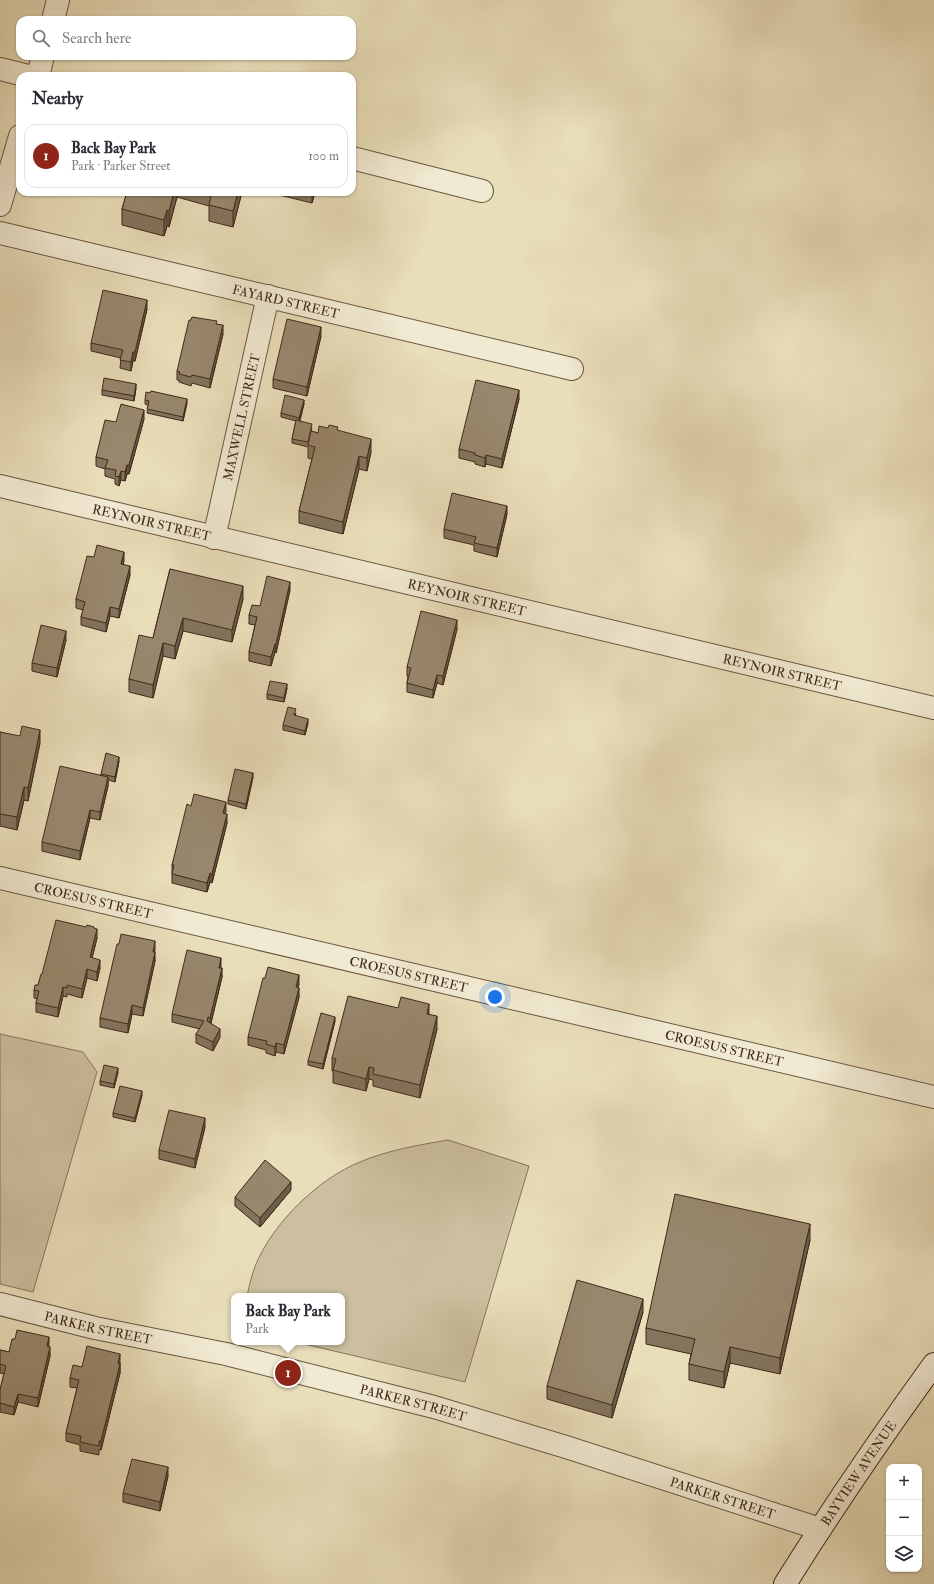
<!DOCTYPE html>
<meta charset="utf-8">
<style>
:root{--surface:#fff;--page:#f2f2f3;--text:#2b2b33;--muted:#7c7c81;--line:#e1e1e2;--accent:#8f2418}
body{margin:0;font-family:"IM FELL Double Pica",serif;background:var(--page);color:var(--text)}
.controls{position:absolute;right:12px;bottom:12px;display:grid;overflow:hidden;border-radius:8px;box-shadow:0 1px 3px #0004}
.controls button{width:36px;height:36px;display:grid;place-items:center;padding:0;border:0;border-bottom:1px solid var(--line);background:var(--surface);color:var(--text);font:20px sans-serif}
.you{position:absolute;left:495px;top:997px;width:14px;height:14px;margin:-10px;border:3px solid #fff;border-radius:50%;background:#1a73e8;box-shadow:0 0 0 6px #1a73e833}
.badge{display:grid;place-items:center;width:26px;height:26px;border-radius:50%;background:var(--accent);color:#fff;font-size:13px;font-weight:700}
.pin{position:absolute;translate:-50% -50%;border:2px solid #fff;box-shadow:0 1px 4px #0006}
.popup{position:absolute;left:231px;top:1293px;width:114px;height:52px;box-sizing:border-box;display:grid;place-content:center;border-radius:8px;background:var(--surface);filter:drop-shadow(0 1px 3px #0005);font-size:13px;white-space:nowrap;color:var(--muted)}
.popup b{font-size:15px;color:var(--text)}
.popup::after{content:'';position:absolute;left:50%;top:100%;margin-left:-8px;border:8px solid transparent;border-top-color:var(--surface)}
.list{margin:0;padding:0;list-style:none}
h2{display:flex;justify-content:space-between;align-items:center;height:52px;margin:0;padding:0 16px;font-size:17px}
h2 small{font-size:13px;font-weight:400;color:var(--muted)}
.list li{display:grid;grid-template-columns:26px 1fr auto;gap:12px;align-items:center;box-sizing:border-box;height:64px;margin:0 8px 8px;padding:0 8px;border:1px solid var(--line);border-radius:12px}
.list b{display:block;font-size:15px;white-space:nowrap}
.list p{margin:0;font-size:13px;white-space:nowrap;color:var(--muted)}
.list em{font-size:13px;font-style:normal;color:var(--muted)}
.icon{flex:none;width:22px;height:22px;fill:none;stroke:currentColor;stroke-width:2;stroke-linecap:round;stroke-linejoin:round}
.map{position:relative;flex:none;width:934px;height:1584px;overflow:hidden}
.search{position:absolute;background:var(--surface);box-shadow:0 1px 3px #0004;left:16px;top:16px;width:340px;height:44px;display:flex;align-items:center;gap:10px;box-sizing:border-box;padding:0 14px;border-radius:12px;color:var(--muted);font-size:15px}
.panel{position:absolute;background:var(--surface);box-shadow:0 1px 3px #0004;left:16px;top:72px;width:340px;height:124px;border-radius:12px}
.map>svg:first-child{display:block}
</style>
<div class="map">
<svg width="934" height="1584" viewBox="0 0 934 1584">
<rect width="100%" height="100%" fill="#e9deba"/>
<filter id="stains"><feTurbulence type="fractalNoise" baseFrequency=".005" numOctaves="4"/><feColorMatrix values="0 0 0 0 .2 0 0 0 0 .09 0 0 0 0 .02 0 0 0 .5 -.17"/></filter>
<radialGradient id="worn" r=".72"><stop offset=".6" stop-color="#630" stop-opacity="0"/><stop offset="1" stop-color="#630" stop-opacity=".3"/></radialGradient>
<path fill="#ccbf9f" stroke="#86745c" d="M0,1034L83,1052L97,1072L33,1292L0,1284Z
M448,1140L529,1166L465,1382L296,1342H342V1296H247C249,1286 252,1274 256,1264C274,1222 318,1179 360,1162C388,1150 419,1145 448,1140Z"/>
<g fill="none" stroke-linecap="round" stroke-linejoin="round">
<defs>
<g id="street">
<path d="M53,20L58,0"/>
<path d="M0,69L28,76"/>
<path d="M38,76L43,56"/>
<path d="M352,158L482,191"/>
<path d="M0,205L20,136"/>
<path id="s1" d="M0,233L572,369"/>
<path id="s2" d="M0,486L934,708"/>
<path id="s3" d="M214,538L268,296"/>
<path id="s4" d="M0,878L934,1097"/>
<path id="s5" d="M0,1304L95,1328L226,1354L434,1407L566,1447L820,1529"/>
</g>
<g id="secondary">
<path id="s6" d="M785,1584C832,1509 882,1436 934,1364"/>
</g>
</defs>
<use href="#street" stroke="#6b5641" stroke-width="24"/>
<use href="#secondary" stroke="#412819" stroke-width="24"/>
<use href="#street" stroke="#f1ead2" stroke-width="22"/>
<use href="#secondary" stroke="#f1ead2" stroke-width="22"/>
</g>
<path fill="#83745e" stroke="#412819" d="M127,192H242L233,227L209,221V206L177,197L169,227L167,226L164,236L122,225V209Z
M267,192H315L312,203Z
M147,309L135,361H133L131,371L120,368L121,358L91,351V343Z
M217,324L223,334L210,388L192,383L191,386L179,382V380H177V371Z
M321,336L307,396L273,388V379Z
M136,388L134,401L102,395V390Z
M519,399L502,468L486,464L485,467L475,464V462L459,458V449Z
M145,400L187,403L183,421L147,413L148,405L145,404Z
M304,404L300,421L312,428L311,431L318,433L338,431L371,452L367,471L359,469L343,534L299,523V511L312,459L308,458V447L292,443V439L296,421L281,417V413Z
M144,419L129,474H127L125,481L121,480L119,486L115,484V479L105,476V469L96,466V457L116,422Z
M507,514L497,557L474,551V545L444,538V529Z
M94,557L124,561L123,564L130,575L119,618L110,616L106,632L81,625V617L83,610L76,608V599Z
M170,569L243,599L232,642L183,631L175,659L163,656L153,698L129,692V679L153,638Z
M290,590L276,653L275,652L271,666L249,661V652L255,625L249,624V615L260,606Z
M457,629L443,685L437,683L433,698L407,692V683L408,676H407V667Z
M66,640L57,677L32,671V663Z
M287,688L284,702L267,699V694Z
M296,713L295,716L308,723L305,735L283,730V725Z
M0,732L40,743L28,801L24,800L17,830L0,826Z
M119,761L115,782L108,780V786L100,820L90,818L80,860L42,851V842L101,776V774Z
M253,777L246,809L228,804V800Z
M191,806L226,811L225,814L227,823L212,883L210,882L207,892L172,883V865Z
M86,927L94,928L97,938L92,958L100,968L97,981L87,978L82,998L67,994V997L63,996L58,1017L36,1012V1003L37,999L34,998V990L38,985L42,974Z
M155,950L154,952L155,961L143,1016L132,1014L128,1033L100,1027V1018Z
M221,967L222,977L211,1023L220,1037L213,1051L196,1043V1034L200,1029L172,1022V1014Z
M299,984L298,988L299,997L284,1054L276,1052L275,1056L266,1053V1050L248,1045V1037Z
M398,1008L429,1014L437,1029L420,1098L373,1086V1080L369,1079L366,1091L333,1083V1071H332V1058Z
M335,1021L323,1069L308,1065V1061Z
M118,1072L114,1088L100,1085V1081Z
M142,1095L135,1122L113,1117V1113Z
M205,1127L195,1168L159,1159V1150Z
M291,1190L260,1227L235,1206V1197Z
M810,1240L780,1374L730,1363L724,1388L689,1380V1364L691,1354L646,1344V1328Z
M643,1312L612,1418L547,1399V1386Z
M15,1339L49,1347L50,1356L38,1407L18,1402L14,1415L0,1412V1390L4,1374L0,1373V1350L9,1352Z
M120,1363V1373L101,1450H99V1455L80,1451V1445L66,1441V1433L77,1388L70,1387V1378L82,1367Z
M168,1476L160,1511L123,1502V1493Z"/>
<path fill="#6a5e4c" stroke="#412819" d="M174,192H177V197L169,227V211Z
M238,192H242L233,227V211Z
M312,192H315L312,203Z
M167,210V226L164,236V220Z
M147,300V309L135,361V352Z
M223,325V334L210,388V379Z
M321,327V336L307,396V387Z
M133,352V361L131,371V362Z
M136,384V388L134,401V396Z
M519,390V399L502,468V459Z
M187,399V403L183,421V417Z
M304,400V404L299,422V418Z
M144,410V419L129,474V465Z
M371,439V452L367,471V458Z
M486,455V464L485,467V458Z
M359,456V469L343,534V522Z
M127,465V474L125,481V472Z
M121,471V480L119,486V477Z
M507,506V514L497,557V548Z
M124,552V561L121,573V564Z
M130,566V575L119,618V609Z
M290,582V590L276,653V644Z
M243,586V599L232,642V630Z
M110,607V616L106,632V623Z
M183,618V631L175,659V646Z
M457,620V629L443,685V676Z
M66,631V640L57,677V668Z
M163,643V656L153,698V685Z
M275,644V652L271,666V657Z
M437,675V683L433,698V690Z
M287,684V688L284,702V698Z
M308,719V723L305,735V731Z
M40,730V743L28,801V788Z
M119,757V761L115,782V777Z
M253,773V777L246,809V804Z
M108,777V786L100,820V812Z
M24,787V800L17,830V817Z
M226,802V811L223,822V813Z
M90,810V818L80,860V851Z
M227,814V823L212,883V874Z
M210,873V882L207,892V883Z
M97,929V938L90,966V957Z
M155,941V950L153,961V952Z
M155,952V961L143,1016V1008Z
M221,958V967L219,977V968Z
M100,960V968L97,981V972Z
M222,968V977L210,1027V1018Z
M87,969V978L82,998V989Z
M299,975V984L296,996V987Z
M63,987V996L58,1017V1008Z
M299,988V997L284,1054V1045Z
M429,1004V1017L427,1014Z
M132,1005V1014L128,1033V1024Z
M437,1016V1029L420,1098V1085Z
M335,1017V1021L323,1069V1064Z
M220,1029V1037L213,1051V1042Z
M276,1043V1052L275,1056V1047Z
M369,1067V1079L366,1091V1079Z
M118,1068V1072L114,1088V1084Z
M142,1091V1095L135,1122V1118Z
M205,1118V1127L195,1168V1159Z
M291,1182V1190L260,1227V1218Z
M810,1224V1240L780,1374V1358Z
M643,1299V1312L612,1418V1405Z
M49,1337V1346L47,1355V1346Z
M50,1347V1356L38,1407V1398Z
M730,1347V1363L724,1388V1372Z
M120,1354V1363L118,1372V1364Z
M120,1364V1373L101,1450V1441Z
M18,1394V1402L14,1415V1407Z
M168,1467V1476L160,1511V1502Z"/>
<path fill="#98876d" stroke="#412819" d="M127,192H174L169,211L167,210L164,220L122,209Z
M212,192H238L233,211L209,205Z
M103,290L147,300L135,352H133L131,362L120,360L123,350L91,343Z
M192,317L217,321L216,324L223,325L210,379L192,375L191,377L179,374L180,372L177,371L189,320H191Z
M287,319L321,327L307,387L273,379Z
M104,378L136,384L134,396L102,390Z
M476,380L519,390L502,459L486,455L485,458L475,455V453L459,449Z
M151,391L187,399L183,417L147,409L149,401L145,400L146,392L150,393Z
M285,395L304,400L299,418L281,413Z
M121,404L144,410L129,465H127L125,472L121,471L119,477L115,476L116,470L105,468L108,460L96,457L105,420L116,422Z
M296,420L312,424L308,442L292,439Z
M329,425L338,427L337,430L371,439L367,458L359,456L343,522L299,511L315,447L308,445L311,431L318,433L319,426L328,428Z
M452,493L507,506L497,548L474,543L476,537L444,529Z
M97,545L124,552L121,564L130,566L119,609L110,607L106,623L81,617L85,602L76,599L87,556L94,557Z
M170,569L243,586L232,630L183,618L175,646L163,643L153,685L129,679L139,635L153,638Z
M267,576L290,582L276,644H275L271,657L249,652L257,617L249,615L252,605L260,606Z
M421,611L457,620L443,676L437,675L433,690L407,683L411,668L407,667Z
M41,625L66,631L57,668L32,663Z
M270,681L287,684L284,698L267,694Z
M288,707L296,709L294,715L308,719L305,731L283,725Z
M22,726L40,730L28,788L24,787L17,817L0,814V732L20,736Z
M106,753L119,757L115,777L101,774Z
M60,766L108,777L100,812L90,810L80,851L42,842Z
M235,769L253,773L246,804L228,800Z
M194,794L226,802L223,813L227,814L212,874L210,873L207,883L172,874L174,865H172L187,804L191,806Z
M56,920L86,927L87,925L94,927V928L97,929L90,957L100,960L97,972L87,969L82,989L67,985V988L63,987L58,1008L36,1003L39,991L34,990L35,985H38L41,974H42Z
M121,934L155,941L153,952H155L143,1008L132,1005L128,1024L100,1018L117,944H119Z
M187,950L221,958L219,968H222L210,1018L208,1017L207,1021L220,1029L213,1042L196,1034L204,1021L172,1014Z
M268,967L299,975L296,987L299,988L284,1045L276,1043L275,1047L266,1044L267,1041L248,1037L263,978H265Z
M348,996L398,1008L401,997L429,1004L427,1014L437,1016L420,1085L373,1074L374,1068L369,1067L366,1079L333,1070L336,1059L332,1058Z
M321,1013L335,1017L323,1064L308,1061Z
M104,1065L118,1068L114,1084L100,1081Z
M120,1086L142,1091L135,1118L113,1113Z
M169,1110L205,1118L195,1159L159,1150Z
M265,1160L291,1182L260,1218L235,1197Z
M675,1194L810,1224L780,1358L730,1347L724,1372L689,1364L695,1339L646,1328Z
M577,1280L643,1299L612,1405L547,1386Z
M17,1330L49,1337L47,1346L50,1347L38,1398L18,1394L14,1407L0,1403V1390L6,1366L0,1364V1350L9,1352L12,1339H15Z
M87,1346L120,1354L118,1364H120L101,1441H99V1446L80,1442L81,1436L66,1433L79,1380L70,1378L73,1365L82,1367Z
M132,1459L168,1467L160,1502L123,1493Z"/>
<g text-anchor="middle" stroke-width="3.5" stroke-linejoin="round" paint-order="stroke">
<g font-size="13" fill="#412819" stroke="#f1ead2">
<text dy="5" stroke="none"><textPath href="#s1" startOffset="294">FAYARD STREET</textPath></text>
<text dy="5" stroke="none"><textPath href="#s3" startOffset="124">MAXWELL STREET</textPath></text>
<text dy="5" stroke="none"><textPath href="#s2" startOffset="156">REYNOIR STREET</textPath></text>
<text dy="5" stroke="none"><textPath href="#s2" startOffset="480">REYNOIR STREET</textPath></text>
<text dy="5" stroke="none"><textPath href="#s2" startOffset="804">REYNOIR STREET</textPath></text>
<text dy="5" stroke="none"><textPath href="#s4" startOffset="96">CROESUS STREET</textPath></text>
<text dy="5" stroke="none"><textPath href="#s4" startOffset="420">CROESUS STREET</textPath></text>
<text dy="5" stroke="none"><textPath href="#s4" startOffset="744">CROESUS STREET</textPath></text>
<text dy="5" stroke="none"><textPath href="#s5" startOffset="101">PARKER STREET</textPath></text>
<text dy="5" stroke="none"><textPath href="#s5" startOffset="425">PARKER STREET</textPath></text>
<text dy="5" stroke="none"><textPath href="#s6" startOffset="133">BAYVIEW AVENUE</textPath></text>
<text dy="5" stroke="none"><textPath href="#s5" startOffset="749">PARKER STREET</textPath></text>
</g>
</g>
<rect width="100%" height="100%" filter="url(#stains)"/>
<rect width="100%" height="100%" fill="url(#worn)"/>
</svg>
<div class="controls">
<button>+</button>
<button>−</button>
<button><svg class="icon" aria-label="layers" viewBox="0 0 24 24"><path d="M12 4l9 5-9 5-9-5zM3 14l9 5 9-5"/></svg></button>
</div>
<div class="you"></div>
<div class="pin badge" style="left:288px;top:1373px">1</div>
<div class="popup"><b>Back Bay Park</b>Park</div>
<div class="search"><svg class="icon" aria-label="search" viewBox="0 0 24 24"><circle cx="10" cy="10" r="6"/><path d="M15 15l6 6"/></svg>Search here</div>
<section class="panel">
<h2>Nearby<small></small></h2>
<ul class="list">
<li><span class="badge">1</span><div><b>Back Bay Park</b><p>Park · Parker Street</p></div><em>100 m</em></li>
</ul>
</section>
</div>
